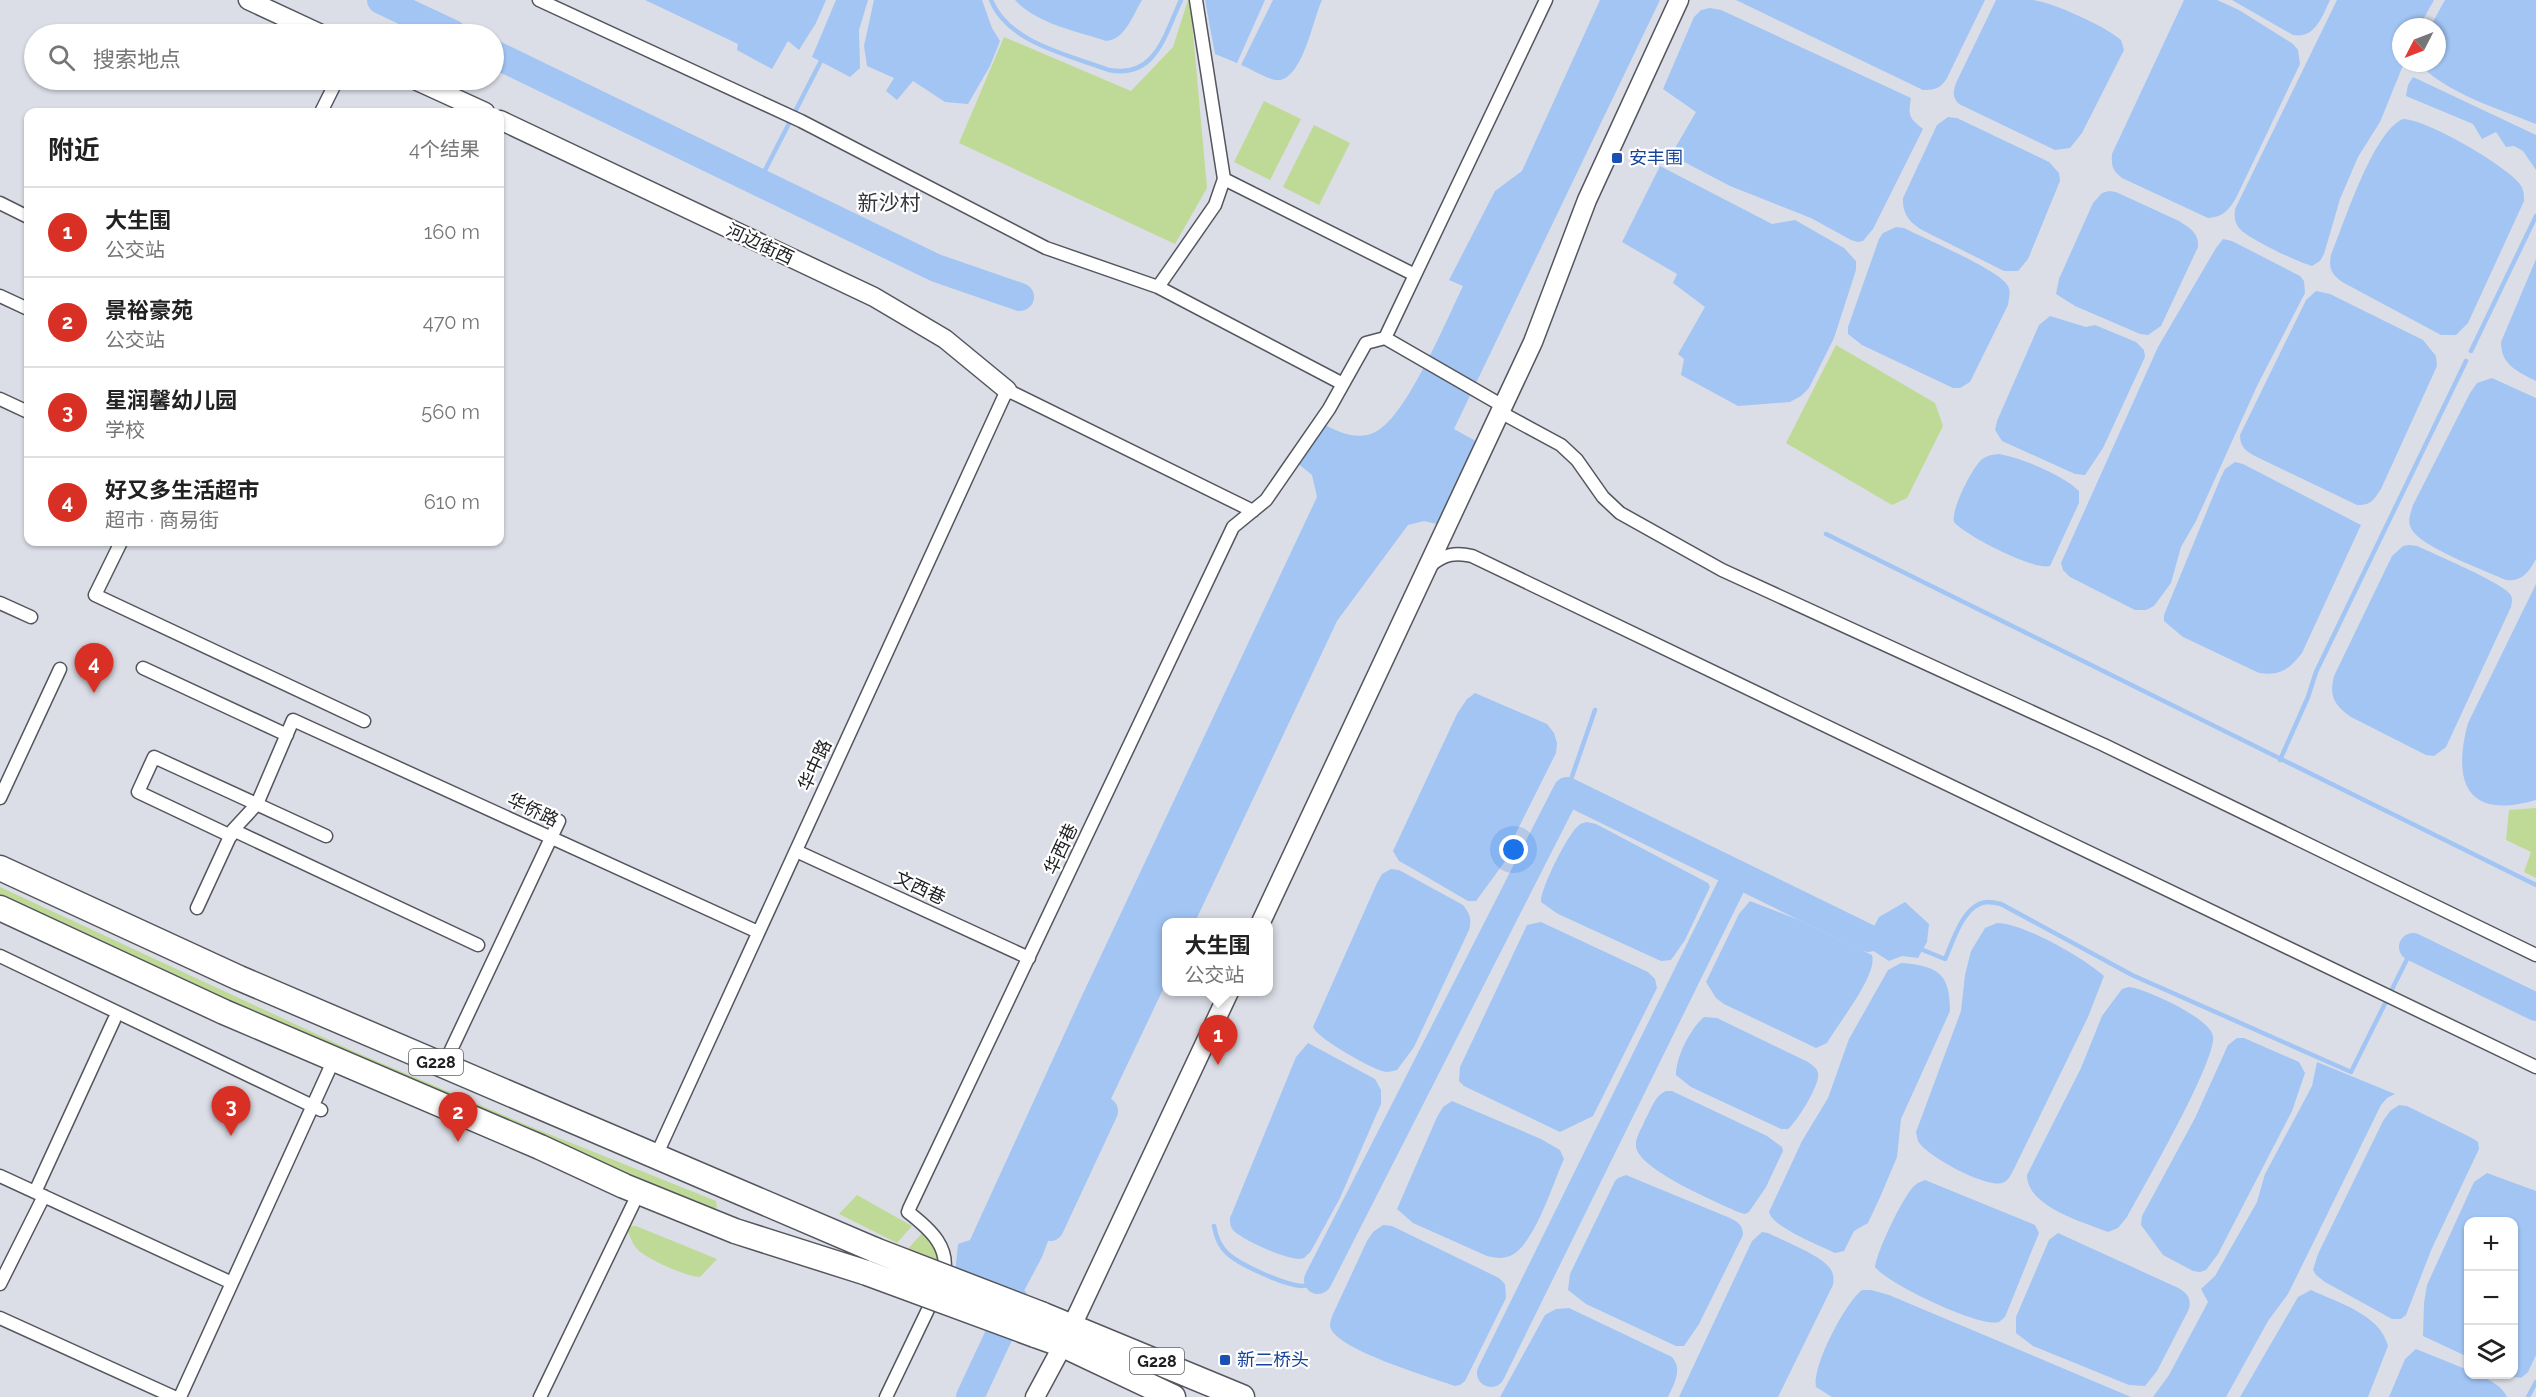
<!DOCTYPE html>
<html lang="zh">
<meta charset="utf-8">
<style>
:root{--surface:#fff;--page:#f2f2f2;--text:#222;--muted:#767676;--line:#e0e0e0;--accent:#d93025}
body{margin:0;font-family:Raleway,"Noto Sans SC",sans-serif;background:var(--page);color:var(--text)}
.controls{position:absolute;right:18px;bottom:18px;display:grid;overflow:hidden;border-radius:12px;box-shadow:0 2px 4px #0004}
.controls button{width:54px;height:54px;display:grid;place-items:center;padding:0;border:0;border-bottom:2px solid var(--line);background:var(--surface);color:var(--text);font:30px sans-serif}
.compass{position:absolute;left:2392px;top:18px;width:54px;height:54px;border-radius:50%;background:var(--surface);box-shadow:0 2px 4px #0004;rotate:228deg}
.you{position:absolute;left:1514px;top:850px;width:21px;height:21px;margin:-15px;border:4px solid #fff;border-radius:50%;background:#1a73e8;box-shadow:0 0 0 9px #1a73e833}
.badge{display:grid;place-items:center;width:39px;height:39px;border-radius:50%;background:var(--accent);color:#fff;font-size:20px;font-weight:700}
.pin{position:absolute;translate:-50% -50px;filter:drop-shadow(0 2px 3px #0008)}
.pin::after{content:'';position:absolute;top:32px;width:21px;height:18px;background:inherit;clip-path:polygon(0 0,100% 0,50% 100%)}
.popup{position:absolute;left:1162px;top:918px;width:111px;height:78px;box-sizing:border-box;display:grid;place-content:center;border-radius:12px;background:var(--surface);filter:drop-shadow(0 2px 4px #0005);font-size:20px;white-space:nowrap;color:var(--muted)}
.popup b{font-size:22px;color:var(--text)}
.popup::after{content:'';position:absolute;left:50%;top:100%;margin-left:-12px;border:12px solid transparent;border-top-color:var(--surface)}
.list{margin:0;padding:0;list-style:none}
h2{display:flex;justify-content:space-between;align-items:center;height:78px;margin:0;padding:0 24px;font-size:26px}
h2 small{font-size:20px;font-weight:400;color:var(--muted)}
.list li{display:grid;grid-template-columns:39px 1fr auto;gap:18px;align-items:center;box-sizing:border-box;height:90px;padding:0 24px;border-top:2px solid var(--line)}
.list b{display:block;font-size:22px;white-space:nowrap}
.list p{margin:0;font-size:20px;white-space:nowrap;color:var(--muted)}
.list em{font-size:20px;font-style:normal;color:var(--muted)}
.icon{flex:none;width:33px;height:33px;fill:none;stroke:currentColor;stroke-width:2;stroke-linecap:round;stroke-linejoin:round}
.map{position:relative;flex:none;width:2536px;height:1397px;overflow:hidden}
.search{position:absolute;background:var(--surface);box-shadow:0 2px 4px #0004;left:24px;top:24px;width:480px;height:66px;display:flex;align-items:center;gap:15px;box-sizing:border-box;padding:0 21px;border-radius:33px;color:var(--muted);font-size:22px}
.panel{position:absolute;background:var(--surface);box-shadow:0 2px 4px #0004;left:24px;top:108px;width:480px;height:438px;border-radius:12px}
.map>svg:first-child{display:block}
</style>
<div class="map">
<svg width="2536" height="1397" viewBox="0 0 2536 1397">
<rect width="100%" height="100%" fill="#dcdee7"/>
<path fill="#bfd996" d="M1188,0H1190L1207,188L1175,244L959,143L1004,37L1131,91L1173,47Z
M1264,101L1301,119L1270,180L1234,162Z
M1314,125L1350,143L1319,205L1283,187Z
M1836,345L1935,403L1943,426L1907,498L1892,505L1786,443Z
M2536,808V878L2524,872L2531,852L2506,840L2509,810Z
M0,887L353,1051L534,1128L716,1201L717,1207L712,1212L0,901Z
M857,1195L912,1226L897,1243L839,1214Z
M626,1226H636L717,1259L700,1277C687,1277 650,1260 639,1251C632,1244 629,1235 626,1226Z
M923,1232L937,1247L939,1267L907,1250Z"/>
<path fill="#a2c5f4" d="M645,0H826L816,23L799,50L788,41L772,69L737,50L738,44Z
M836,0H868L859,30L860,68L850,77L812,57Z
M874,0H982L992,28L1000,41L990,66L968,104L945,102L913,81L897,100L886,91L894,78L867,66L864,46Z
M1015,0H1142C1133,15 1125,40 1106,41C1076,31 1037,24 1015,0Z
M1205,0H1265L1237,63L1215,54Z
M1273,0H1322C1313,19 1302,83 1276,80C1264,78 1252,69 1241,65Z
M1600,0H1660L1454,429L1483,445L1445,526L1424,521L1408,525L1337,621L1195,922H1167V981L1090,1143L1082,1150L1042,1257L1016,1306L954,1283L958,1244L970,1240L1080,1000L1317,497L1312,475L1296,462L1321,423C1338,432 1359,442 1377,431C1407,415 1447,319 1463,286L1449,280L1495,191L1522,171Z
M1736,0H1985L1947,78C1941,88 1936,90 1923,90Z
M1996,0C2008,0 2021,0 2033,0C2052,2 2107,27 2121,40L2124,50L2082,133L2070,148L2055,150L1959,104C1952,97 1953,92 1956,83Z
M2184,0H2217L2239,10L2293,44L2298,50L2300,64L2236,198C2229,210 2223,217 2208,218L2122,178C2113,171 2111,166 2112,154Z
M2232,0H2330C2322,17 2315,39 2293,35Z
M2337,0H2434L2419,27H2401V63H2404L2380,122L2358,157L2340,199L2324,254L2320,261L2312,266C2297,262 2254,241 2242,231C2235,225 2234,218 2235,209Z
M2445,0H2536V124C2499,109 2446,93 2418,63H2437V27H2430Z
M1710,8L1721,10L1911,98C1908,116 1909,118 1923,129L1873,229L1863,241L1858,242L1851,240L1811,218L1730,186L1671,155L1696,112L1663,89L1694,17L1701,10Z
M2413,77L2536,135V170L2523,151L2514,146L2506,147L2496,132L2482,139L2473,124L2406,96L2408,85Z
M1948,117L1957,118L2049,162L2059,173L2060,181L2028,259L2018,271H2004L1924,231C1911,224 1902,215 1903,198L1937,125Z
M2403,119C2426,119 2505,165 2519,183C2524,189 2524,194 2524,201L2468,323L2456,335H2441L2344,283C2332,275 2328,269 2331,255C2344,224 2373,131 2403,119Z
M1660,166L1772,224L1795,220L1844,248L1856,261V270L1834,338L1809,388L1801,396L1790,402L1738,406L1681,375L1684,359L1678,354L1705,307L1673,283L1677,274L1622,242Z
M2109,191L2116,192L2179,221C2190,228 2199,233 2198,247L2161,326L2148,335L2140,334L2075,306L2056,294L2059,279L2093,203L2102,193Z
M1896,227L1904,228C1923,238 2000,270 2008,286C2011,292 2009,298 2008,305L1970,382L1960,388H1953L1862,345L1848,334V327L1879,239L1883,233Z
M2223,239L2232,241L2300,276L2304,281L2305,293L2257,386L2196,521L2181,547L2171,583L2154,606L2146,610H2135L2070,577L2063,570L2061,563L2158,347L2216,248Z
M2536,259V381C2517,371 2501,365 2501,342Z
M2316,291L2330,294L2423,340L2436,356L2437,366L2381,489C2374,500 2370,506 2357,505L2257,457C2247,452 2240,448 2240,435L2306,300Z
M2050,316L2086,327L2095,325L2136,342L2144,350L2145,357L2103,448L2085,475L2075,474L2002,441L1995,430L1997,421L2039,325Z
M2492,378L2536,398V559C2529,572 2522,582 2506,580C2486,571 2418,546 2411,528C2407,520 2411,513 2413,505L2470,393L2477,383Z
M1998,454C2020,457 2063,475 2079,491V503L2050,566C2035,571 1964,535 1954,522C1951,509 1971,471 1980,461C1985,456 1991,455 1998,454Z
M2235,462L2243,464L2361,525L2302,653C2288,670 2281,676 2259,673L2183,637L2164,621V615L2221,477L2225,469Z
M2409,545L2417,546C2434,554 2501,582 2510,594C2513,598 2512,602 2511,607L2446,747L2434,756L2426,755L2351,717C2334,705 2329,696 2334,676L2392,556L2403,546Z
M2536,584V800C2467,820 2452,783 2468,723Z
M1475,693L1547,724L1554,733L1557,743L1556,753L1515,835L1506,860L1476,901H1468L1408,866L1399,861L1393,851L1457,714L1467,699Z
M1587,822L1596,824L1708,883L1710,887L1685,940L1671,960L1661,961L1558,914L1541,902C1540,889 1568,834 1578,826C1581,823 1583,823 1587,822Z
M1391,869L1399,870L1463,905C1470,914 1472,919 1469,930L1414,1047L1397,1070C1392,1071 1387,1073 1382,1071C1369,1067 1318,1039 1313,1027L1377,883L1382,874Z
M1750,901L1799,920L1872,955C1878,975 1837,1025 1827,1043L1816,1048L1724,1004L1716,998L1706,982L1739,914Z
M1905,902L1929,924L1927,942L1918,958L1902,956L1889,961L1864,945L1879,917Z
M1541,922L1648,972L1655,979L1657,988L1593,1116L1560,1132L1464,1086L1459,1081L1460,1067L1527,925Z
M1997,923C2023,923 2084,958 2104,976L2088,1017L2014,1169C2011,1174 2009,1181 2002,1183C1986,1188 1926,1156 1918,1141C1917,1138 1917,1136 1916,1132L1961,1011L1965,975L1971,951L1985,928Z
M1901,963C1938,966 1950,973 1950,1011L1901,1119L1897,1157L1881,1195L1868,1223L1854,1231L1844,1251L1835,1253C1821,1246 1772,1227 1769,1212L1802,1141L1828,1098L1849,1039L1888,970Z
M2129,987C2146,989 2210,1018 2213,1036C2217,1060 2143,1188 2127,1217L2118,1228L2108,1232C2083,1222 2027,1207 2027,1175L2081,1068L2102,1016L2122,989Z
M1704,1017L1717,1018L1808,1062C1812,1065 1817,1068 1818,1073C1821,1083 1797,1122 1788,1129H1781L1691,1087L1676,1075C1676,1057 1690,1029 1704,1017Z
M2237,1038H2244L2299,1062L2305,1073L2292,1111L2218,1254L2206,1270L2200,1272L2193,1271L2163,1255L2141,1225L2142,1216L2195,1118L2228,1045Z
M1308,1043L1375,1079L1381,1090V1104L1340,1198L1311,1251C1310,1252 1305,1257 1304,1258C1292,1263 1243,1240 1234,1231C1230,1227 1230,1223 1230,1218L1296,1057Z
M2317,1062L2395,1094L2387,1098L2381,1105L2288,1294L2268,1321L2226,1397H2153L2169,1375L2208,1302L2201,1289L2215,1276L2257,1202L2265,1174L2312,1086Z
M1666,1091H1672L1767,1136L1782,1147L1783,1151L1766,1187L1749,1212L1745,1214L1738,1212C1717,1202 1637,1169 1636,1146C1635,1138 1642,1128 1645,1120C1651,1110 1654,1096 1666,1091Z
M1452,1101L1541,1139L1560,1150L1564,1159C1553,1183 1534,1246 1510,1256C1502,1259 1495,1258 1487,1256L1413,1223L1397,1209L1437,1117L1443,1107Z
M2399,1105L2407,1106L2472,1138L2478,1142L2479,1149L2432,1248L2406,1315L2401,1319H2392L2325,1282L2316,1275L2313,1270L2318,1254L2383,1121L2390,1111Z
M2487,1173L2536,1191V1355L2528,1372L2521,1378L2505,1375L2514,1374V1222H2468V1357L2423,1336L2424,1303L2427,1285L2474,1182Z
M1626,1175L1730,1218C1738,1222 1743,1225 1743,1235L1699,1324L1684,1346H1676L1586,1304L1568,1290L1570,1274L1615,1181L1618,1178Z
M1925,1180L2035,1225L2039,1233L2005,1317L1999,1322C1980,1328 1888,1284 1875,1267C1877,1251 1902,1199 1913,1187C1917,1183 1920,1182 1925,1180Z
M1383,1225L1392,1226L1499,1278L1505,1284L1506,1298L1465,1381L1460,1385L1455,1386C1427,1376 1348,1353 1332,1331C1328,1325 1331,1320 1333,1314L1367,1241L1373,1232Z
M1762,1232L1768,1233C1784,1241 1818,1254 1829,1267C1834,1273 1834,1278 1833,1285L1778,1397H1679L1752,1241Z
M2058,1233L2174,1286C2185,1291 2192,1296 2189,1309L2157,1371L2145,1386L2129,1385L2033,1346L2016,1333V1317L2049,1240Z
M1862,1290H1871L1889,1295L2131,1397H1832L1816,1387C1812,1366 1845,1303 1862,1290Z
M2311,1290C2338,1303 2380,1314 2388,1346L2368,1397H2240L2298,1297Z
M1569,1308L1672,1357C1683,1369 1674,1384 1668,1397H1500L1545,1315L1556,1309Z
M2416,1349L2468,1370V1374C2482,1374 2502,1385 2507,1397H2389L2405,1359Z"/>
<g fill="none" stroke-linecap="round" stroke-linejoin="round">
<path stroke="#a2c5f4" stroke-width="4.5" d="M991,0C1008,43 1069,55 1109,70C1156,79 1165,34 1181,0
M395,7L399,0
M759,182L823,57
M2471,351L2536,216
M1826,534L2536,885
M2280,760L2308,697L2316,672L2466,361
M1567,791L1595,710
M1923,950L1945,959C1953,942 1963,904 1987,902C1991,902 1997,903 2001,904L2132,975L2351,1072L2413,947
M1214,1226C1216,1237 1220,1247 1228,1254C1242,1266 1283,1284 1301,1286C1309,1286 1313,1284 1318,1280
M2528,1397L2536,1382"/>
<path stroke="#a2c5f4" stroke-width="28" d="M381,0L453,34
M494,54L936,268L1020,297
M2413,947L2536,1007
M1050,1227L1104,1111
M1318,1280L1567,791L1868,938
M1491,1373L1737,874
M970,1397L1015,1301"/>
<defs>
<path id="street" d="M539,0L801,121L1046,248L1158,287L1343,384
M1196,0L1224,179L1415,275
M321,112L337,80
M0,203L28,217
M1158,287L1215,205L1224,179
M0,296L28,309
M1385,338L1546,0
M0,399L28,412
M1500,412L1561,445L1577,460L1603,497L1620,513L1722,570L2104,745L2536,955
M121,542L95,595L364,721
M1430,566C1444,554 1456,552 1472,556L2536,1067
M0,603L31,617
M143,668L287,735
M0,798L60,669
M233,830L478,945
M231,836L138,792L154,757L326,836
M796,851L1029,958
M197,908L233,830L257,804L293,720L758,932
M0,956L321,1110
M442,1069L559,821
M656,1156L1007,390L1253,511
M0,1176L232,1283
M35,1192L114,1020
M909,1209L1233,527L1266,500L1329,409L1366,343L1385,338L1503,406
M908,1212C930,1229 953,1249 942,1279
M0,1284L44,1196
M0,1318L174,1397
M180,1397L335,1057
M540,1397L640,1190
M886,1397L935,1295"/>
<path id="secondary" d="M248,0L321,34
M415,80L485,112
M500,120L874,297L945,339L1007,390
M1261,922L1533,342L1587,200L1679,0
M1035,1397L1063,1345L1229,992"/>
<path id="highway" d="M0,868L239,978L875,1250
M0,908L224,1012L540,1147L624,1186L735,1231L867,1273
M1041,1314L1242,1397
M1035,1335L1063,1345L1173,1397"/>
</defs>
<use href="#street" stroke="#54565e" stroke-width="15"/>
<use href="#secondary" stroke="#54565e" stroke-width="21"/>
<use href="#highway" stroke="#54565e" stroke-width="27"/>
<use href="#street" stroke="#fff" stroke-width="12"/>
<use href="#secondary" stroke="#fff" stroke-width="18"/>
<use href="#highway" stroke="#fff" stroke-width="24"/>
<defs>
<path id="highway-bridge" d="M875,1250L1041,1314
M867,1273L1035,1335"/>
</defs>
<use href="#highway-bridge" stroke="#54565e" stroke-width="27" stroke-linecap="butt"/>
<use href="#highway-bridge" stroke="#fff" stroke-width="24"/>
</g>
<g fill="#1a4fb4" stroke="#fff" stroke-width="2">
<rect x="1611" y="152" width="12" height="12" rx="3"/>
<rect x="1219" y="1354" width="12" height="12" rx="3"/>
</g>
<g text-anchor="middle" stroke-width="4.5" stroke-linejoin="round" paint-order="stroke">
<g fill="#fff" stroke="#626264" stroke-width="1.5">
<rect x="409" y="1049" width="54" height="26" rx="4.5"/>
<rect x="1130" y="1348" width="54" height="26" rx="4.5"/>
</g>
<g font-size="16" font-weight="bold" fill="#1e1f22">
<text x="436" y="1068">G228</text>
<text x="1157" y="1367">G228</text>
</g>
<g font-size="18" fill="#164399" stroke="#fff" text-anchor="start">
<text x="1629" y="164">安丰围</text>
<text x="1237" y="1366">新二桥头</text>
</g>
<g font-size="18" fill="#1e1f22" stroke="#fff">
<text transform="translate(760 244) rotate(25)" y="6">河边街西</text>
<text transform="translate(815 765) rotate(-65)" y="6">华中路</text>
<text transform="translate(533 810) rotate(25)" y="6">华侨路</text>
<text transform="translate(1061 849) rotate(-65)" y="6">华西巷</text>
<text transform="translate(920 888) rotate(25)" y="6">文西巷</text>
</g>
<g font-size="21" fill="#34363d" stroke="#fff">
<text x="889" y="210">新沙村</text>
</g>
</g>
</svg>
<div class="controls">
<button>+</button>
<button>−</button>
<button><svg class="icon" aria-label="layers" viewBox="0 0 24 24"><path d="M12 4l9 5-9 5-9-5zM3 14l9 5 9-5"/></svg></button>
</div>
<svg class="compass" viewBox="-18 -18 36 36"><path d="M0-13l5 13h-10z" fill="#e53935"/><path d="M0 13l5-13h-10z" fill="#767676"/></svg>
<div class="you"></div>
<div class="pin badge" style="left:1218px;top:1065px">1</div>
<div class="popup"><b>大生围</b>公交站</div>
<div class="pin badge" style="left:458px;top:1142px">2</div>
<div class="pin badge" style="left:231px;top:1136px">3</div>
<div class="pin badge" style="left:94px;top:693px">4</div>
<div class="search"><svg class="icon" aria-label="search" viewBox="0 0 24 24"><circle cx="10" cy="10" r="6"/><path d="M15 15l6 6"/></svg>搜索地点</div>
<section class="panel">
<h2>附近<small>4个结果</small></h2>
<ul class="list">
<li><span class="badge">1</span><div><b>大生围</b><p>公交站</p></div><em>160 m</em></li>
<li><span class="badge">2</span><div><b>景裕豪苑</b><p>公交站</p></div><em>470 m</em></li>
<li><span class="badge">3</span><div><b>星润馨幼儿园</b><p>学校</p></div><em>560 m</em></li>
<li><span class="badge">4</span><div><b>好又多生活超市</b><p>超市 · 商易街</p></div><em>610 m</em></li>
</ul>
</section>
</div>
